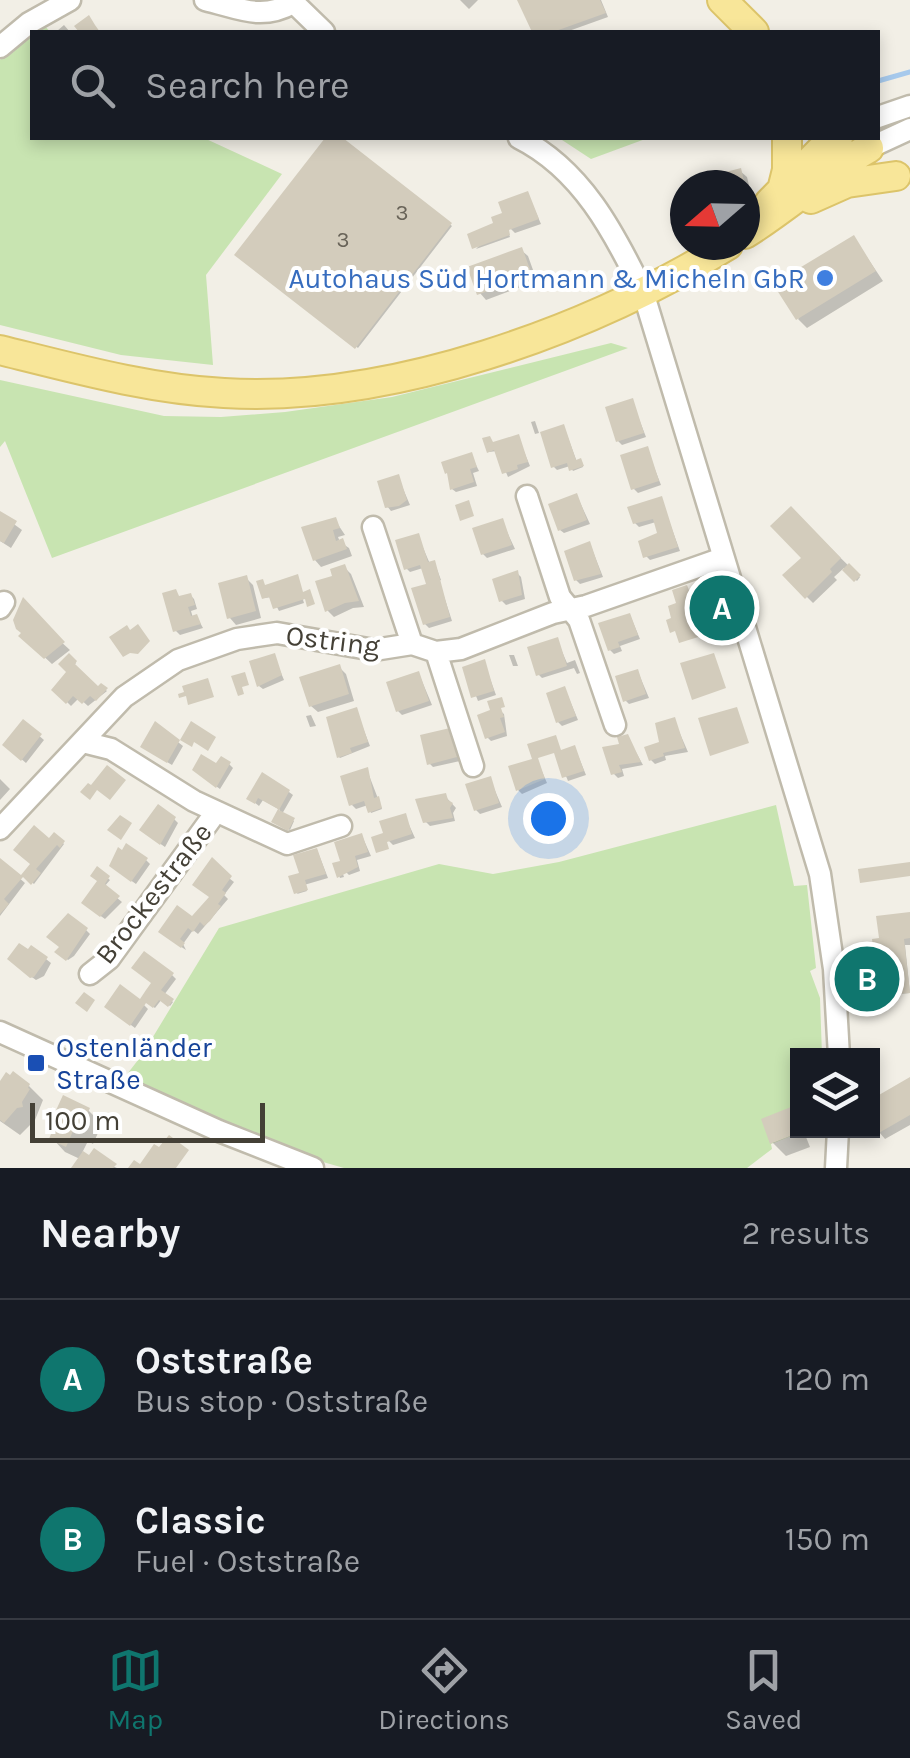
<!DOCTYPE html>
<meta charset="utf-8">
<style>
:root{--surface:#171b24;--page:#242831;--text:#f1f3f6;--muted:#9ea1a6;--line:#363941;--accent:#0f766e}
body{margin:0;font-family:Karla,sans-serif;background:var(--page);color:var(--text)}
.controls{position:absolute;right:30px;bottom:30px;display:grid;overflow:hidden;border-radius:0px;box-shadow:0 5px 15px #0003}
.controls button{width:90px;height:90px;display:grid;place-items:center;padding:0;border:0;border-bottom:2px solid var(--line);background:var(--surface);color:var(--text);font:50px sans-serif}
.compass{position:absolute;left:670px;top:170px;width:90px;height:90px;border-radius:50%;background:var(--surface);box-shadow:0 5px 15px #0003;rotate:250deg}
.scale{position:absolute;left:30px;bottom:25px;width:235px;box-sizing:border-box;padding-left:10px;border:5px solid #444036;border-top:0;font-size:28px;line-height:35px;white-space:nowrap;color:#444036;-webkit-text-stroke:8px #fff;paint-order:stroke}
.you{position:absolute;left:548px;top:818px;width:35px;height:35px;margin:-25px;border:8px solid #fff;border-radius:50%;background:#1a73e8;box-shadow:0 0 0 15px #1a73e833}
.badge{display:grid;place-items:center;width:65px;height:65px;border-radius:50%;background:var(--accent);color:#fff;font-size:32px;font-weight:700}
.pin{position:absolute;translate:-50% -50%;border:5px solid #fff;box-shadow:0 2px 10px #0006}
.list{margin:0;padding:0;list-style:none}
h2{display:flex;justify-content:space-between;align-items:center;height:130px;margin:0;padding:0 40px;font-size:42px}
h2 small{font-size:32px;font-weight:400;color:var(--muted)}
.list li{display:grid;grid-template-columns:65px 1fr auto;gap:30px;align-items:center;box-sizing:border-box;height:160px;padding:0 40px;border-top:2px solid var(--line)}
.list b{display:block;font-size:38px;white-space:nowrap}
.list p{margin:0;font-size:32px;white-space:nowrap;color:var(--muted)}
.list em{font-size:32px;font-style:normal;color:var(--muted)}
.icon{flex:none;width:55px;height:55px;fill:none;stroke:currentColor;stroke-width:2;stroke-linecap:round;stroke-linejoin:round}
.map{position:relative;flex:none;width:910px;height:1168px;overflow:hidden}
.search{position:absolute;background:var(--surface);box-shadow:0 5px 15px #0003;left:30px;right:30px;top:30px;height:110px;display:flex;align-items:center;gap:25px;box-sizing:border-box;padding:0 35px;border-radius:0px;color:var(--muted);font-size:38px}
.sheet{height:450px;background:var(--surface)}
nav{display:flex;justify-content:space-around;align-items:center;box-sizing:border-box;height:140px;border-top:2px solid var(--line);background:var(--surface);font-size:28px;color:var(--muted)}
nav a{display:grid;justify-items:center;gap:5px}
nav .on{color:var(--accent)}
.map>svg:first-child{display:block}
</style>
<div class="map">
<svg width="910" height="1168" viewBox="0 0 910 1168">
<rect width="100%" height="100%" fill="#f2efe6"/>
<path fill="#c8e4b1" d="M41,21L50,32H32V138H204L282,174L206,275L213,365L121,355L0,325V60Z
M559,138H648L591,159Z
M611,343L628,348L52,558L5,441L0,447V380L164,416L221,417L285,412L392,397Z
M776,805L794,886L807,885L816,968L810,971L820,998L822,1055L798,1056V1122L794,1124L798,1133L771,1144L772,1149L747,1168H344L302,1156L124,1078L142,1055L219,928L439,864L493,874L559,862Z"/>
<path fill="#0003" d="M460,0H478L469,9Z
M519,0H601L608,17L566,32H534Z
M64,25L70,32H58L57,31Z
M328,138H338L452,226L358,348L237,255Z
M740,171L747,177L752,198L745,200V185H699Z
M528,194L541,224L515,233L505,223L510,237L476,249Z
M854,238L883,281L807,328L798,319Z
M521,250L528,256L537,281L486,300L480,293Z
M632,401L646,437L622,445L618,441Z
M535,421L539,433L535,434L531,422Z
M564,427L577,462H582L583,467L573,471L570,466L557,470L553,466Z
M518,437L530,466L508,477L497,451L489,452L492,445Z
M647,449L661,485L638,493L634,489Z
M471,455L479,471L473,473L477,486L456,492L452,489Z
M398,477L410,505L391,511L387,506Z
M577,496L590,524L564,533L560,530Z
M661,499L680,551L650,560L646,556L660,532L656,522L639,527L635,523Z
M791,509L860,577L857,581L844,568L834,577L837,580L813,603L786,576L804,558Z
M0,514L22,530L11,548L0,541Z
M335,520L345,535L338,537L340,542L349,548L352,556L321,567L315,560Z
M502,521L515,549L487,558L483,554Z
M418,536L430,564H435L441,580L436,582L441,587L452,621L429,628L425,624L431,585L423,568L410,572L406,568Z
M590,544L603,577L580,584L576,580Z
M344,567L351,574L364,607L353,608L334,617L328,611L319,582L335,577Z
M517,573L521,577L525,599L506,605L502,601Z
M296,577L304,603L279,611L272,597L264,598L265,587Z
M246,578L253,585L261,618L236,625L230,618Z
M175,592L180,598L190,595L194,599L197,609L191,611L193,618L197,617L203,628L180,635L176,631Z
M630,615L640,639L620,646L622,651L614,654L610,650Z
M48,630L70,650L52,664L22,636Z
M557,640L567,663L575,660L580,673L577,674L574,668L542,678L538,674Z
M509,655H514L518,666H513Z
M69,656L76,663L73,666L99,690L102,687L107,691L88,706L79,698L71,706L55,690L70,672Z
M274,656L284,680L263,689L259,686Z
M484,662L496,695L478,701L465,668Z
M339,667L346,674L354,701L318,712L311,706Z
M638,672L649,698L629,704L625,700Z
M419,674L432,705L402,715L398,711Z
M565,689L578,720L562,726L558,722Z
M498,709L504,714L507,736L491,741L487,737Z
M356,710L370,746L340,758L339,757Z
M311,715L316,726L310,727L306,716Z
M674,720L688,752L665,756L666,760L655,764L651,760Z
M23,722L44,740L26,763L5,745Z
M156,725L183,746L172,765L147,750Z
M450,730L460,761L433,767L429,763Z
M627,736L643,765L622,769L624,776L618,778L614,774Z
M530,746L561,752L575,748L586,775L568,781L556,752Z
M537,760L547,783L522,794L518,790Z
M229,764L233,768L220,789L199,774Z
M367,770L382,809L371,813L368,805L356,809L352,805Z
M0,779L10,789L0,800Z
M490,779L502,807L480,814L476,810Z
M289,792L293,795L282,814L294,821L290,830L274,822L280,810L263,800L259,806L249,798Z
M445,796L456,808L453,813L455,821L430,826L426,822Z
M405,816L415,838L393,845L389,841Z
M174,819L178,823L165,847L146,834Z
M54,835L64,844L34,884L24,875Z
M362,836L371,856L357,860L360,871L349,875L340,866L344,877L340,878L335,865L343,862L337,844Z
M317,850L328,878L304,885L307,891L297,894L304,882L296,857Z
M146,860L150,864L136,884L116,870Z
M2,863L25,883L0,916V865Z
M97,870L110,880L104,887L122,902L105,919L88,907L101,880Z
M225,875L234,882L224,895L228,899L198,934L193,930L183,944L186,950L165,936L193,919L211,898Z
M910,915V945H905L910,993L889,995L888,991L854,996L885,969L883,954L877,953Z
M86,930L90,934L74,956L68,960L58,952Z
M32,948L51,963L44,976L36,980L22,970Z
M172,975L176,979L164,995L173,1002L170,1006L162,999L155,1008L143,999Z
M141,1002L148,1009L135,1028L111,1010Z
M910,1080V1125L885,1139L879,1132Z
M0,1086H29L43,1100L35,1120L20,1135L0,1121Z
M796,1108L798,1130H813L814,1134L806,1137L810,1147L786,1156L772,1142Z
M88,1110L102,1124L93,1144L88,1141L82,1153L117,1168H74L80,1159L65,1152L52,1138Z"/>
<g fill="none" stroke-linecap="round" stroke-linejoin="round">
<path stroke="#a6c9ec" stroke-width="5" d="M878,81L910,72"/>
</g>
<path fill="#d3ccbc" d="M517,0H600L606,13L553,32H532Z
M89,15L95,25L100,32H79L74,26Z
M325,138H343L452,223L355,349L234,255Z
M741,168L745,185H696L695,180Z
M528,191L539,219L509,230L510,235L472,249L467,234L493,223L491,217L502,213L498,202Z
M854,235L876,271L796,320L773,284Z
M522,247L532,275L477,295L467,267Z
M633,398L644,433L616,442L605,407Z
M564,424L576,460L581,458L584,466L569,471L567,463L551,468L540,432Z
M519,434L528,462L517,465L518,469L502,474L494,450L487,453L482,438L490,436L493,442Z
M648,446L659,481L631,490L620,455Z
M472,452L477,467L470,469L474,482L450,490L447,473L445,474L441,462Z
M399,474L407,500L399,506L385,508L377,481Z
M577,493L587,520L558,531L548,504Z
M662,496L678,547L643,558L638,541L657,533L653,519L633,524L627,507Z
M469,500L474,516L460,521L455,505Z
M791,506L841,558L830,569L832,572L805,599L782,575L801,558L770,526Z
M0,511L17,521L4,543L0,541Z
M336,517L340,528L333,530L336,541L343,538L347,549L313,561L301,527Z
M503,518L512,545L481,555L472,528Z
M419,533L428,562L435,560L450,617L423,625L411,588L426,584L420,565L404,570L395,540Z
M590,541L601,574L574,581L564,551Z
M849,563L861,575L854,582L842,570Z
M345,564L359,601L345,603L325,612L315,581L332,576L330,569Z
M518,570L522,595L499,602L492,579Z
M298,574L303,592L310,589L315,604L307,607L305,599L273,609L269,597L262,599L256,581L263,579L265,585Z
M247,575L256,611L227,619L218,583Z
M687,585L692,598L696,597L708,634L679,643L675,631L670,633L666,620L671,618L668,606L676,603L672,590Z
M176,589L179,596L191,593L195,605L188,607L191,616L197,614L201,624L173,632L162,593Z
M23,597L65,642L44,659L18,636L21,633L16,629L13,620Z
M630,613L638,635L618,642L620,647L608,651L598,623Z
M138,624L150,641L138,654L130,653L123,657L109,637L127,625L130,630Z
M558,637L567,666L536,676L527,647Z
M69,653L77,661L75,664L98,686L101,683L108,688L96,701L90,696L82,704L73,696L66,704L51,690L66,672L58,664Z
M275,653L282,675L257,687L249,661Z
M714,653L726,688L692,700L680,663Z
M485,659L494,691L471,698L462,667Z
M340,664L349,694L309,707L299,677Z
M638,669L646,694L623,702L615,676Z
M419,671L429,701L396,712L386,682Z
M245,672L249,685L242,687L244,694L238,696L231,676Z
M208,678L214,697L188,705L186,696L179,698L178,694L184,692L182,686Z
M565,686L576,716L556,723L546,693Z
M502,697L505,707L501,708L504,717L500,718L505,732L485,739L477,715L490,710L487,701Z
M357,707L368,742L350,748L352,753L337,758L326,717Z
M737,707L749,743L710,756L698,718Z
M675,717L685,748L663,753L664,756L649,761L644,747L659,742L655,723Z
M23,719L42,734L21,761L2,745Z
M155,721L180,740L167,763L140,747Z
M191,721L216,737L208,751L194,742L192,747L180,740Z
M450,728L457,757L427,765L420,735Z
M628,734L641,762L619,765L622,772L611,775L602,747L619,744L617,737Z
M556,735L561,750L575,745L584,771L562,778L554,753L538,758L545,779L516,791L508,766L532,759L527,744Z
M201,754L216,763L221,756L231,762L216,788L192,770Z
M107,765L126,780L110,800L97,790L90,800L80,792L88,783L91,785Z
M368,767L374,798L379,796L382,808L368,813L364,801L349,806L340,776Z
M262,772L290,790L279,810L295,818L288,831L271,822L278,809L258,798L255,804L246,799Z
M491,776L499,803L474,811L465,784Z
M446,793L448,800L453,803L450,808L453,818L423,823L415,799Z
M158,804L176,817L160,845L139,830Z
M406,813L412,834L387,842L389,849L376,853L371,837L383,833L379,821Z
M120,815L132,823L121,840L107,830Z
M34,825L49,838L54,832L65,841L60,848L57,845L36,869L41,873L31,885L23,877L4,899L9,904L0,914V858L21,875L30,864L13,850Z
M362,833L368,852L355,856L358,867L337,878L332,863L340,861L334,842Z
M126,843L148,858L131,882L109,866L118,847L122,850Z
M317,848L326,874L305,880L308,890L294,894L288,876L299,873L293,855Z
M212,857L232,876L222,890L226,893L218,904L221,906L210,921L204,926L200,922L193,932L188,928L180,939L185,943L181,948L158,932L177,905L192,916L209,897L192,885Z
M910,862V876L860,883L858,869Z
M97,866L110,876L105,884L120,896L100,917L81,903L97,881L90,876Z
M910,912V938L904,939L910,993L886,995L885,991L851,996L848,971L882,967L881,954H874L872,939L879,938L876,916Z
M68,913L88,928L66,961L54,952L59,947L46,937Z
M19,943L28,949L31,945L48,957L34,977L30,978L7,959Z
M144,951L174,973L161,990L174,999L168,1007L159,1000L153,1008L146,1003L130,1026L104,1007L120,984L140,999L146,990L151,983L131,968Z
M84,992L95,1000L87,1012L75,1003Z
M13,1071L30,1084L28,1088L30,1089L22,1102L23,1107L17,1108L4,1123L0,1120V1081L6,1072L10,1075Z
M910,1077V1115L877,1134L872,1126V1099Z
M63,1095L90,1108L79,1132L74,1129L66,1147L49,1139L56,1121L52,1119Z
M796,1105L798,1122L794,1123L798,1133L770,1144L761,1119Z
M169,1135L189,1150L176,1168H128L134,1160L140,1164L154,1144L159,1147Z
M94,1148L117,1164L113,1168H71L83,1151L89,1155Z"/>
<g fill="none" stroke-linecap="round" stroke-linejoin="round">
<defs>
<path id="minor" d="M205,0C239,8 261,21 293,3
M291,0L324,32
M0,47L29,23L70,0
M878,117L910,106
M519,138C581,169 614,232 643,292L820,874L834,969L839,1056
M869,148L910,129
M527,496L560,597L579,620L615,725
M373,527L412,644
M0,608L4,602
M436,652L473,766
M83,742L111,749L194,801L287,844L341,826
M0,829L124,697L178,660L237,639L277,633L374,650L412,644L436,652L461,649L553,613L586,606L723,558
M90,974L109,959L216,812
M0,1032L219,1131L313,1168
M836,1168L838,1130"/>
<path id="major" d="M722,0L754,32
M783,186L787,170V138
M811,199L847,183L896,176
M769,203L825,146L838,138
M745,234C788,207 825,173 869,148
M0,350C73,368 148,389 224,393C390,403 588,331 728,245"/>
</defs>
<use href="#minor" stroke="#c0bbac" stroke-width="25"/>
<use href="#major" stroke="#dcc46a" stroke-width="32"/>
<use href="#minor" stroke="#fff" stroke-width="20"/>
<use href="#major" stroke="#f8e699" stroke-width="28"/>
</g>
<circle fill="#3f7fe0" stroke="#fff" stroke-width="4" cx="825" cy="278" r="10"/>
<rect fill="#1a4fb4" stroke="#fff" stroke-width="4" x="26" y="1053" width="20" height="20" rx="5"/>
<g text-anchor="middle" stroke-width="8" stroke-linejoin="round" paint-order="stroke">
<g font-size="22" fill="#686358">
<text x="402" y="220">3</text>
<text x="343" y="247">3</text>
</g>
<g font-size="28" fill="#366cbe" stroke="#fff" text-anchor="end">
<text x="805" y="288">Autohaus Süd Hortmann &amp; Micheln GbR</text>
</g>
<g font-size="28" fill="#444036" stroke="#fff">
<text transform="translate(333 640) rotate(7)" y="10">Ostring</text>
<text transform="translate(153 893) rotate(-52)" y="10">Brockestraße</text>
</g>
<g font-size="28" fill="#164399" stroke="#fff" text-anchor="start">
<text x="56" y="1057">Ostenländer<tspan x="56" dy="32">Straße</tspan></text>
</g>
</g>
</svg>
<div class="controls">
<button><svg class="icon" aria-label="layers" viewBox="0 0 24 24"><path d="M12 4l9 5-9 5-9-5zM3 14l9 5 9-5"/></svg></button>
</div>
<svg class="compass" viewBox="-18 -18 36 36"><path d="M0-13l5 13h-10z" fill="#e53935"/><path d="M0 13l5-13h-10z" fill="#9ea1a6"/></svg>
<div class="scale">100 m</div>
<div class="you"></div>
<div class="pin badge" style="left:722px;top:608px">A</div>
<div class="pin badge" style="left:867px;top:979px">B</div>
<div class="search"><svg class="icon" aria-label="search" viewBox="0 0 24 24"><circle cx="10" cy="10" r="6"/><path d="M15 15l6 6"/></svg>Search here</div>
</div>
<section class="sheet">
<h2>Nearby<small>2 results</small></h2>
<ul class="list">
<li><span class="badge">A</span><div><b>Oststraße</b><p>Bus stop · Oststraße</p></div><em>120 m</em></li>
<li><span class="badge">B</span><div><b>Classic</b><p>Fuel · Oststraße</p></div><em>150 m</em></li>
</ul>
</section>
<nav>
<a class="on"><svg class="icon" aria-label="map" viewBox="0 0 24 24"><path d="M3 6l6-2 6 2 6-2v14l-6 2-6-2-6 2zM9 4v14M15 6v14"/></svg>Map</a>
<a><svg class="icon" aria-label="directions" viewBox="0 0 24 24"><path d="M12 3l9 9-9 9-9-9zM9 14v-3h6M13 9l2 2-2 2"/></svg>Directions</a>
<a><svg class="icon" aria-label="saved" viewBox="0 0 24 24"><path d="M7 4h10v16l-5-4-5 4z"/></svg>Saved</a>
</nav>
